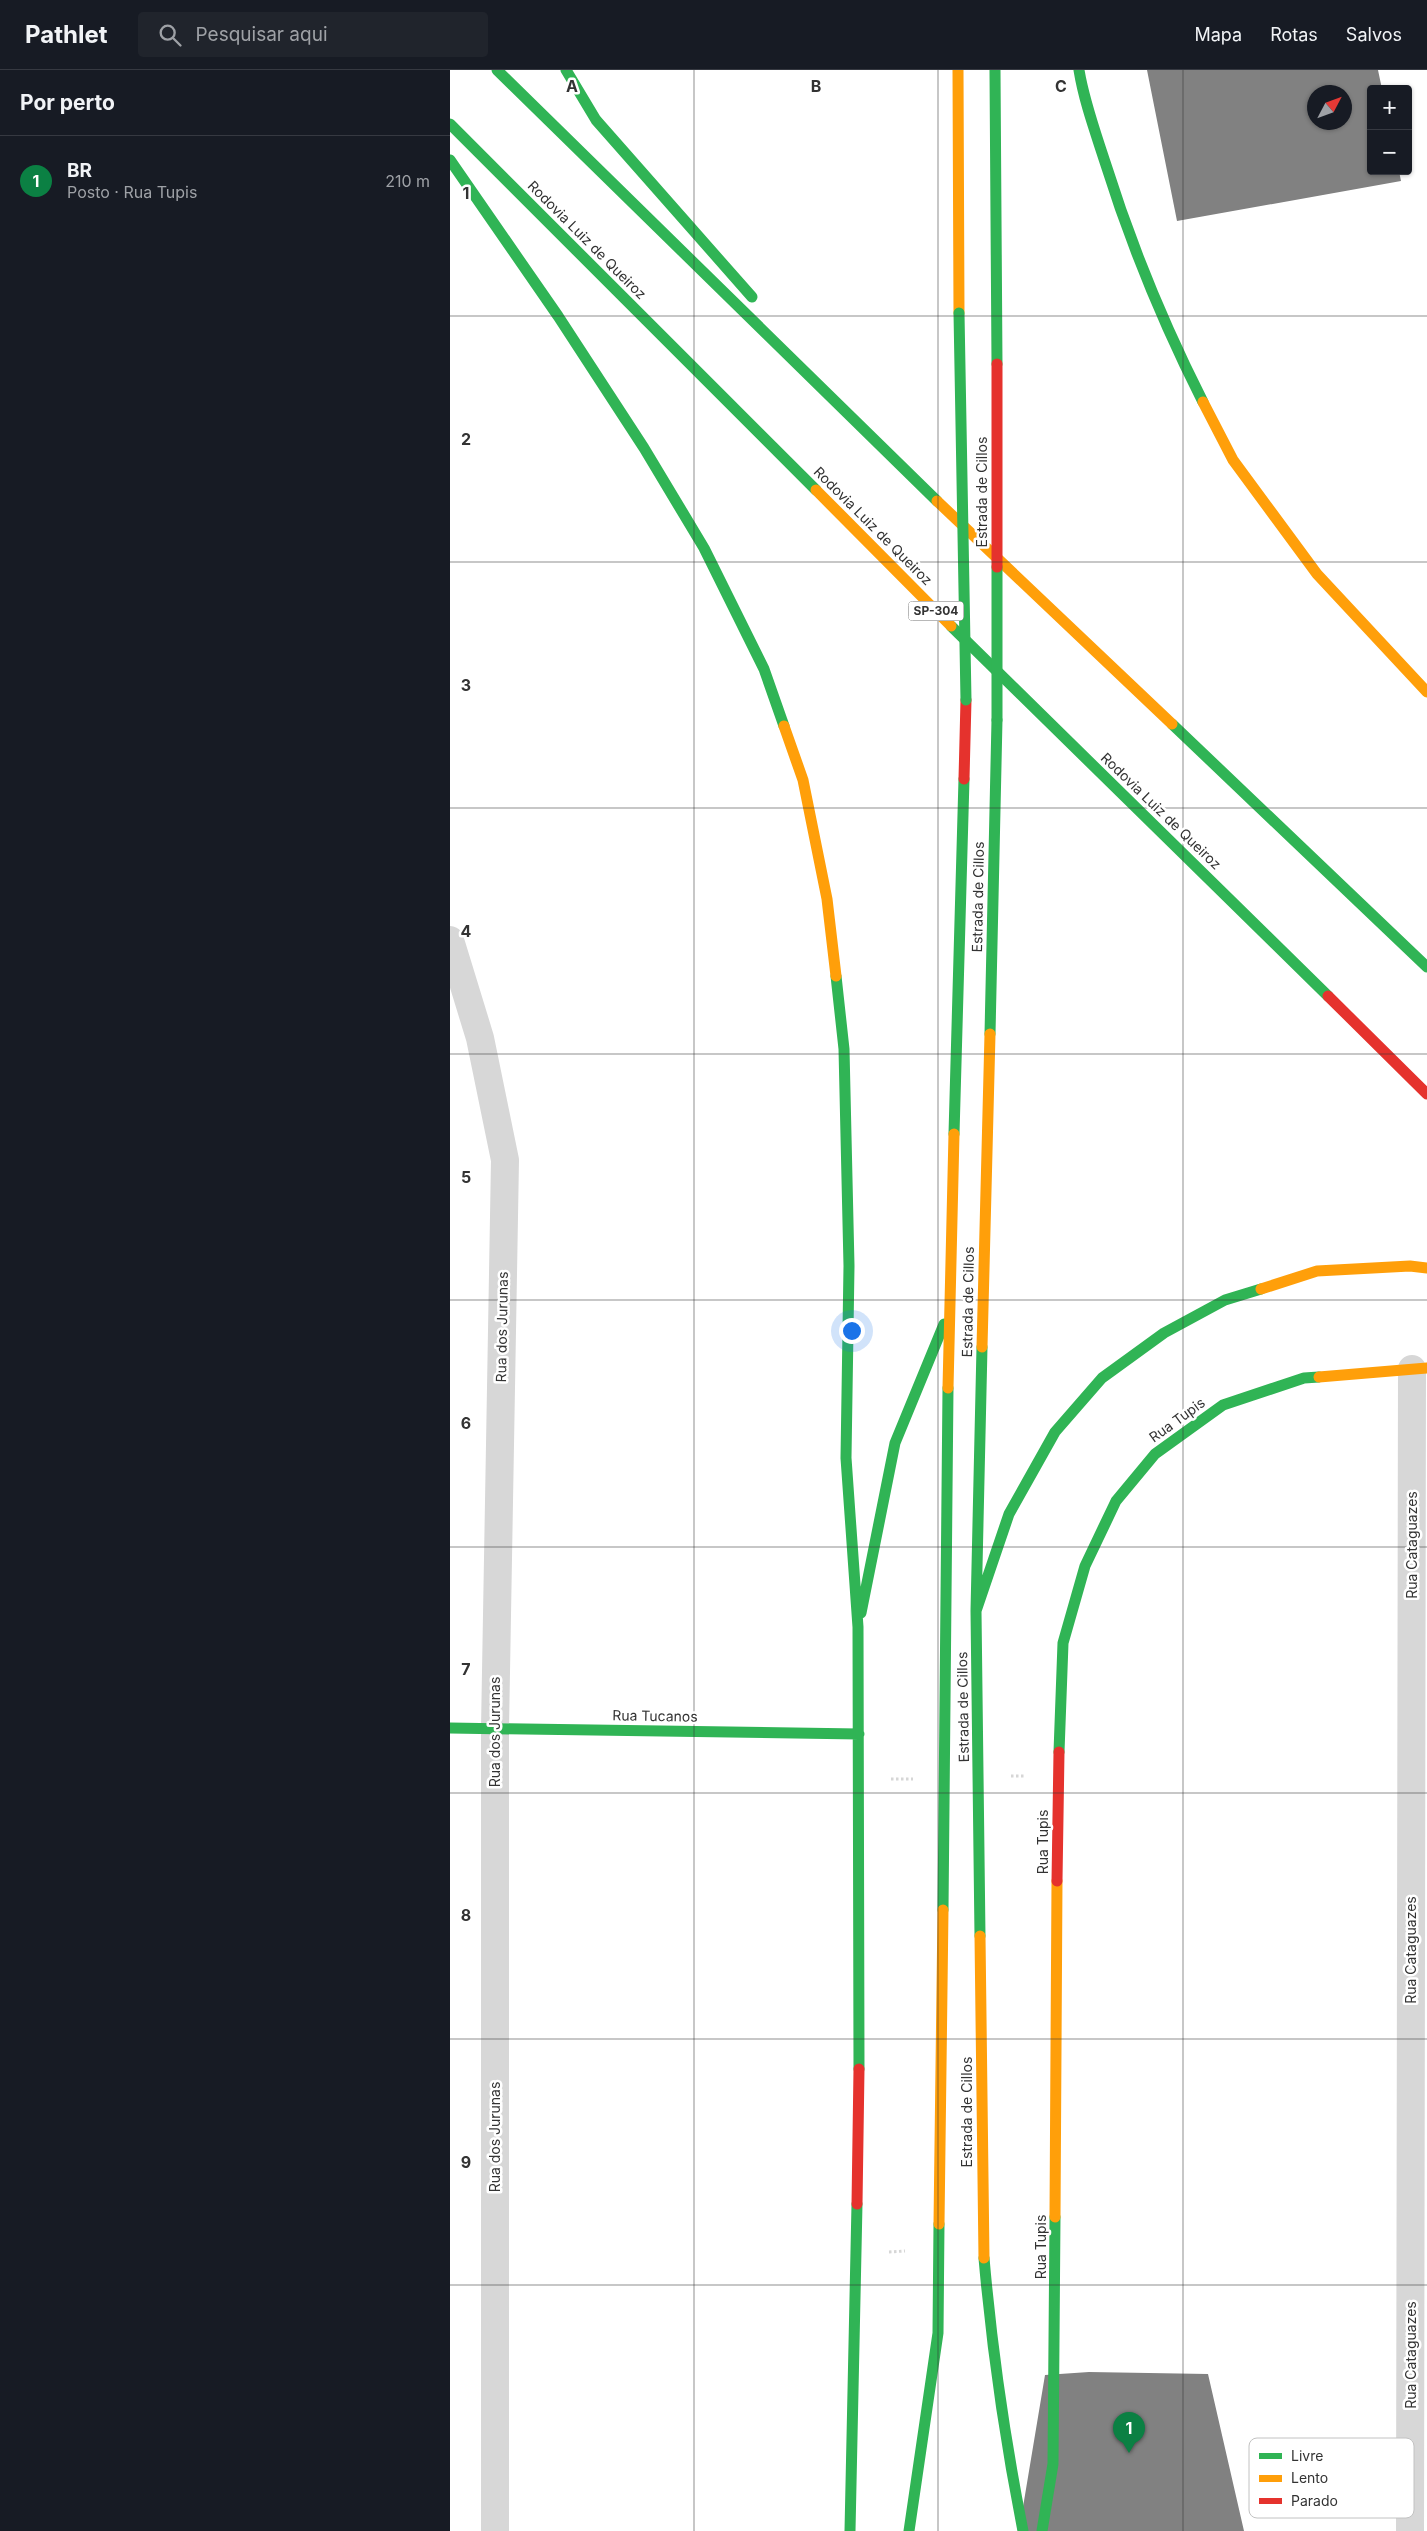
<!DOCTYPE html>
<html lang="pt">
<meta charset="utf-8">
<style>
:root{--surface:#171b24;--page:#20242c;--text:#f1f3f6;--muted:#9ea1a6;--line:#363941;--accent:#0b8043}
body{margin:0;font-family:Inter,sans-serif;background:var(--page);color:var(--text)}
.controls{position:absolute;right:15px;top:15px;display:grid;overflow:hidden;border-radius:5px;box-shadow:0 1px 4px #0004}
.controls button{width:45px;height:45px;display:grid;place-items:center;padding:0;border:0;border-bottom:1px solid var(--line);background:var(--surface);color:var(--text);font:25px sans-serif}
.compass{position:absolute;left:857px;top:15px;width:45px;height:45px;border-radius:50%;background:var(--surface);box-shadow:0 1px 4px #0004;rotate:49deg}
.you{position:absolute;left:401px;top:1260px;width:18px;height:18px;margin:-12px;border:4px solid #fff;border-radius:50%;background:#1a73e8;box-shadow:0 0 0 8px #1a73e833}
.badge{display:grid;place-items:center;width:32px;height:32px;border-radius:50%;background:var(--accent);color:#fff;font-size:16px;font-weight:700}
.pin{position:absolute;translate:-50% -41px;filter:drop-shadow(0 1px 2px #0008)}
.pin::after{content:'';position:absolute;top:26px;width:18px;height:15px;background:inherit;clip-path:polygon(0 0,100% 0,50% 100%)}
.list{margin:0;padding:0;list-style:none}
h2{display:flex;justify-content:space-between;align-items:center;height:65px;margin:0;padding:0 20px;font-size:21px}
h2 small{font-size:16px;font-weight:400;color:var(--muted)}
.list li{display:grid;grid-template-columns:32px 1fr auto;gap:15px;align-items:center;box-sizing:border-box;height:90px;padding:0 20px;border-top:1px solid var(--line)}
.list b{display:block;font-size:19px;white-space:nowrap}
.list p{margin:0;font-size:16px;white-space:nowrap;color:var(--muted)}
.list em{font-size:16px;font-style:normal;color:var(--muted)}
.icon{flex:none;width:28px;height:28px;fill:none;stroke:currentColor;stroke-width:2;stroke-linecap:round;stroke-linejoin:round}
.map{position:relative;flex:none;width:977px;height:2461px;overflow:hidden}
header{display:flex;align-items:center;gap:30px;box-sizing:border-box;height:70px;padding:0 25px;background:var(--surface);border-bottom:1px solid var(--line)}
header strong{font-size:24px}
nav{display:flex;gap:28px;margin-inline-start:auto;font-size:18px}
.search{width:350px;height:45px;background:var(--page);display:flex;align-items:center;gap:12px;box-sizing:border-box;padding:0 18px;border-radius:5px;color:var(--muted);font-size:19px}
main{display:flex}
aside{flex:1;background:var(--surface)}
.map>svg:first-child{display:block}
</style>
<header>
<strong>Pathlet</strong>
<div class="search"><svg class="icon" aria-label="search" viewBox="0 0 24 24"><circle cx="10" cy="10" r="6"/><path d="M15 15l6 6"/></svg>Pesquisar aqui</div>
<nav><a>Mapa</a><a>Rotas</a><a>Salvos</a></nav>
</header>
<main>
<aside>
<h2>Por perto<small></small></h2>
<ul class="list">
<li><span class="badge">1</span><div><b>BR</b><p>Posto · Rua Tupis</p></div><em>210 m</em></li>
</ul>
</aside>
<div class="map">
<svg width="977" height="2461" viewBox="0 0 977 2461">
<rect width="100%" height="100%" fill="#fff"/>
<path fill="#818181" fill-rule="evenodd" d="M697,0H928L932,19H921V101H949L951,111L727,151ZM864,22H894V52H864Z
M639,2302L758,2304L794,2461H569L595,2305Z"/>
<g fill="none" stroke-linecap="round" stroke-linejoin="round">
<path stroke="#d6d6d6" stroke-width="3" stroke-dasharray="2.5 2.5" stroke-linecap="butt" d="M561,1706H575
M441,1709H463
M439,2182L455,2181"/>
<path stroke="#d7d7d7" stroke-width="28" d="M0,870L30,968L55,1090L45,1659V2461
M960,2461L962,1299"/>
<path stroke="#30b455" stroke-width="11" d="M47,0L487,431
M116,0L146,50L302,227
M545,0L547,294
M629,0C634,31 645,61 655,92C681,175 714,255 753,332
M0,54L366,420
M0,90L108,246L194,378L254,478L314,599L334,656
M501,556L878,926
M722,654L977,897
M386,906L394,979L399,1196L396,1388L408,1557
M540,964L547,650
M504,1064L514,709
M526,1541L559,1444L605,1362L652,1308L714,1263L775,1230L811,1219
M411,1543L445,1373L494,1254
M408,1557L409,1999
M0,1658L409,1664
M609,1682L613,1573L635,1496L666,1431L705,1384L773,1335L854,1308L869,1307
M493,1840L498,1318
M530,1866L526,1541L532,1277
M534,2188C542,2280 555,2370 573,2461
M400,2461L407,2134
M459,2461L488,2263L489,2154
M592,2461L603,2394L605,2147"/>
<path stroke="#ff9f0a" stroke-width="11" d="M508,0L509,243
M753,332L783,390L867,504L977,622
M366,420L501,556
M487,431L722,654
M334,656L353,710L377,829L386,906
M811,1219L867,1201L960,1196L977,1198
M532,1277L540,964
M869,1307L977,1298
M498,1318L504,1064
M530,1866L534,2188
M605,2147L607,1811
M489,2154L493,1840"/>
<path stroke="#e5322d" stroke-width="11" d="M514,709L516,630
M878,926L977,1024
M607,1811L609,1682
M407,2134L409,1999"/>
<path stroke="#30b455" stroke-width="11" d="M509,243L516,630
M547,497V650"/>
<path stroke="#e5322d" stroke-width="11" d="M547,294V497"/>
</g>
<path fill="none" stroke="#333" stroke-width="1" stroke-opacity="0.55" d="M244,0V2461M488,0V2461M733,0V2461M0,246H977M0,492H977M0,738H977M0,984H977M0,1230H977M0,1477H977M0,1723H977M0,1969H977M0,2215H977"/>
<g text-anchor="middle" stroke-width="5" stroke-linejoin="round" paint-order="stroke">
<rect fill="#fff" stroke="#707070" stroke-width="1" x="458.5" y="531.5" width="55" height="19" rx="4"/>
<g font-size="12" font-weight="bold" fill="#333">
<text x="486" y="545">SP-304</text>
</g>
<g font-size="14" fill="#333" stroke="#fff">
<text transform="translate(137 170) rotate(45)" y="5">Rodovia Luiz de Queiroz</text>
<text transform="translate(532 422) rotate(-90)" y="5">Estrada de Cillos</text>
<text transform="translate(423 456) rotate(45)" y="5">Rodovia Luiz de Queiroz</text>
<text transform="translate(711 741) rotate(44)" y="5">Rodovia Luiz de Queiroz</text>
<text transform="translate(528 827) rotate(-89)" y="5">Estrada de Cillos</text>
<text transform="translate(518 1232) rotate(-89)" y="5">Estrada de Cillos</text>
<text transform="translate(52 1257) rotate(-89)" y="5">Rua dos Jurunas</text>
<text transform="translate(727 1350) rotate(-36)" y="5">Rua Tupis</text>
<text transform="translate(962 1475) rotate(-90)" y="5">Rua Cataguazes</text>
<text transform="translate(513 1637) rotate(-91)" y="5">Estrada de Cillos</text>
<text transform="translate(205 1646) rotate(1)" y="5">Rua Tucanos</text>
<text transform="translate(45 1662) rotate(-90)" y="5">Rua dos Jurunas</text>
<text transform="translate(593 1772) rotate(-90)" y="5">Rua Tupis</text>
<text transform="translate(961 1880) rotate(-90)" y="5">Rua Cataguazes</text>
<text transform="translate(517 2042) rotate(-90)" y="5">Estrada de Cillos</text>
<text transform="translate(45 2067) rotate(-90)" y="5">Rua dos Jurunas</text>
<text transform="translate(591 2177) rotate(-90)" y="5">Rua Tupis</text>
<text transform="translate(961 2285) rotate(-90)" y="5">Rua Cataguazes</text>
</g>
</g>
<rect x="799" y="2368" width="165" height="80" rx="8" fill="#fff" stroke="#c2c2c2" stroke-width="1"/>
<rect x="809" y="2383" width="23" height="6" fill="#30b455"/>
<rect x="809" y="2405" width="23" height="7" fill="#ff9f0a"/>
<rect x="809" y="2428" width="23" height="6" fill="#e5322d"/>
<g font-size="14" fill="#333">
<text x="841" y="2391">Livre</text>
<text x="841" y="2413">Lento</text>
<text x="841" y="2436">Parado</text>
</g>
<g font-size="16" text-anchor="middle" font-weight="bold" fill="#333" stroke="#fff" stroke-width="5" stroke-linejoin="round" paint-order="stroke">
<text x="122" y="22">A</text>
<text x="366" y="22">B</text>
<text x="611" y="22">C</text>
<text x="16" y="129">1</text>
<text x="16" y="375">2</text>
<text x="16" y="621">3</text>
<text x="16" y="867">4</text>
<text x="16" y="1113">5</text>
<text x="16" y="1359">6</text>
<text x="16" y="1605">7</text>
<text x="16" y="1851">8</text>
<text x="16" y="2098">9</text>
</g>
</svg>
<div class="controls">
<button>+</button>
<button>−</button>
</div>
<svg class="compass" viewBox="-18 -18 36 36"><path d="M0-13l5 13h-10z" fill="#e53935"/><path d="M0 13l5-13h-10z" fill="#9ea1a6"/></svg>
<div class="you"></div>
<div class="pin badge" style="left:679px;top:2383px">1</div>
</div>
</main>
